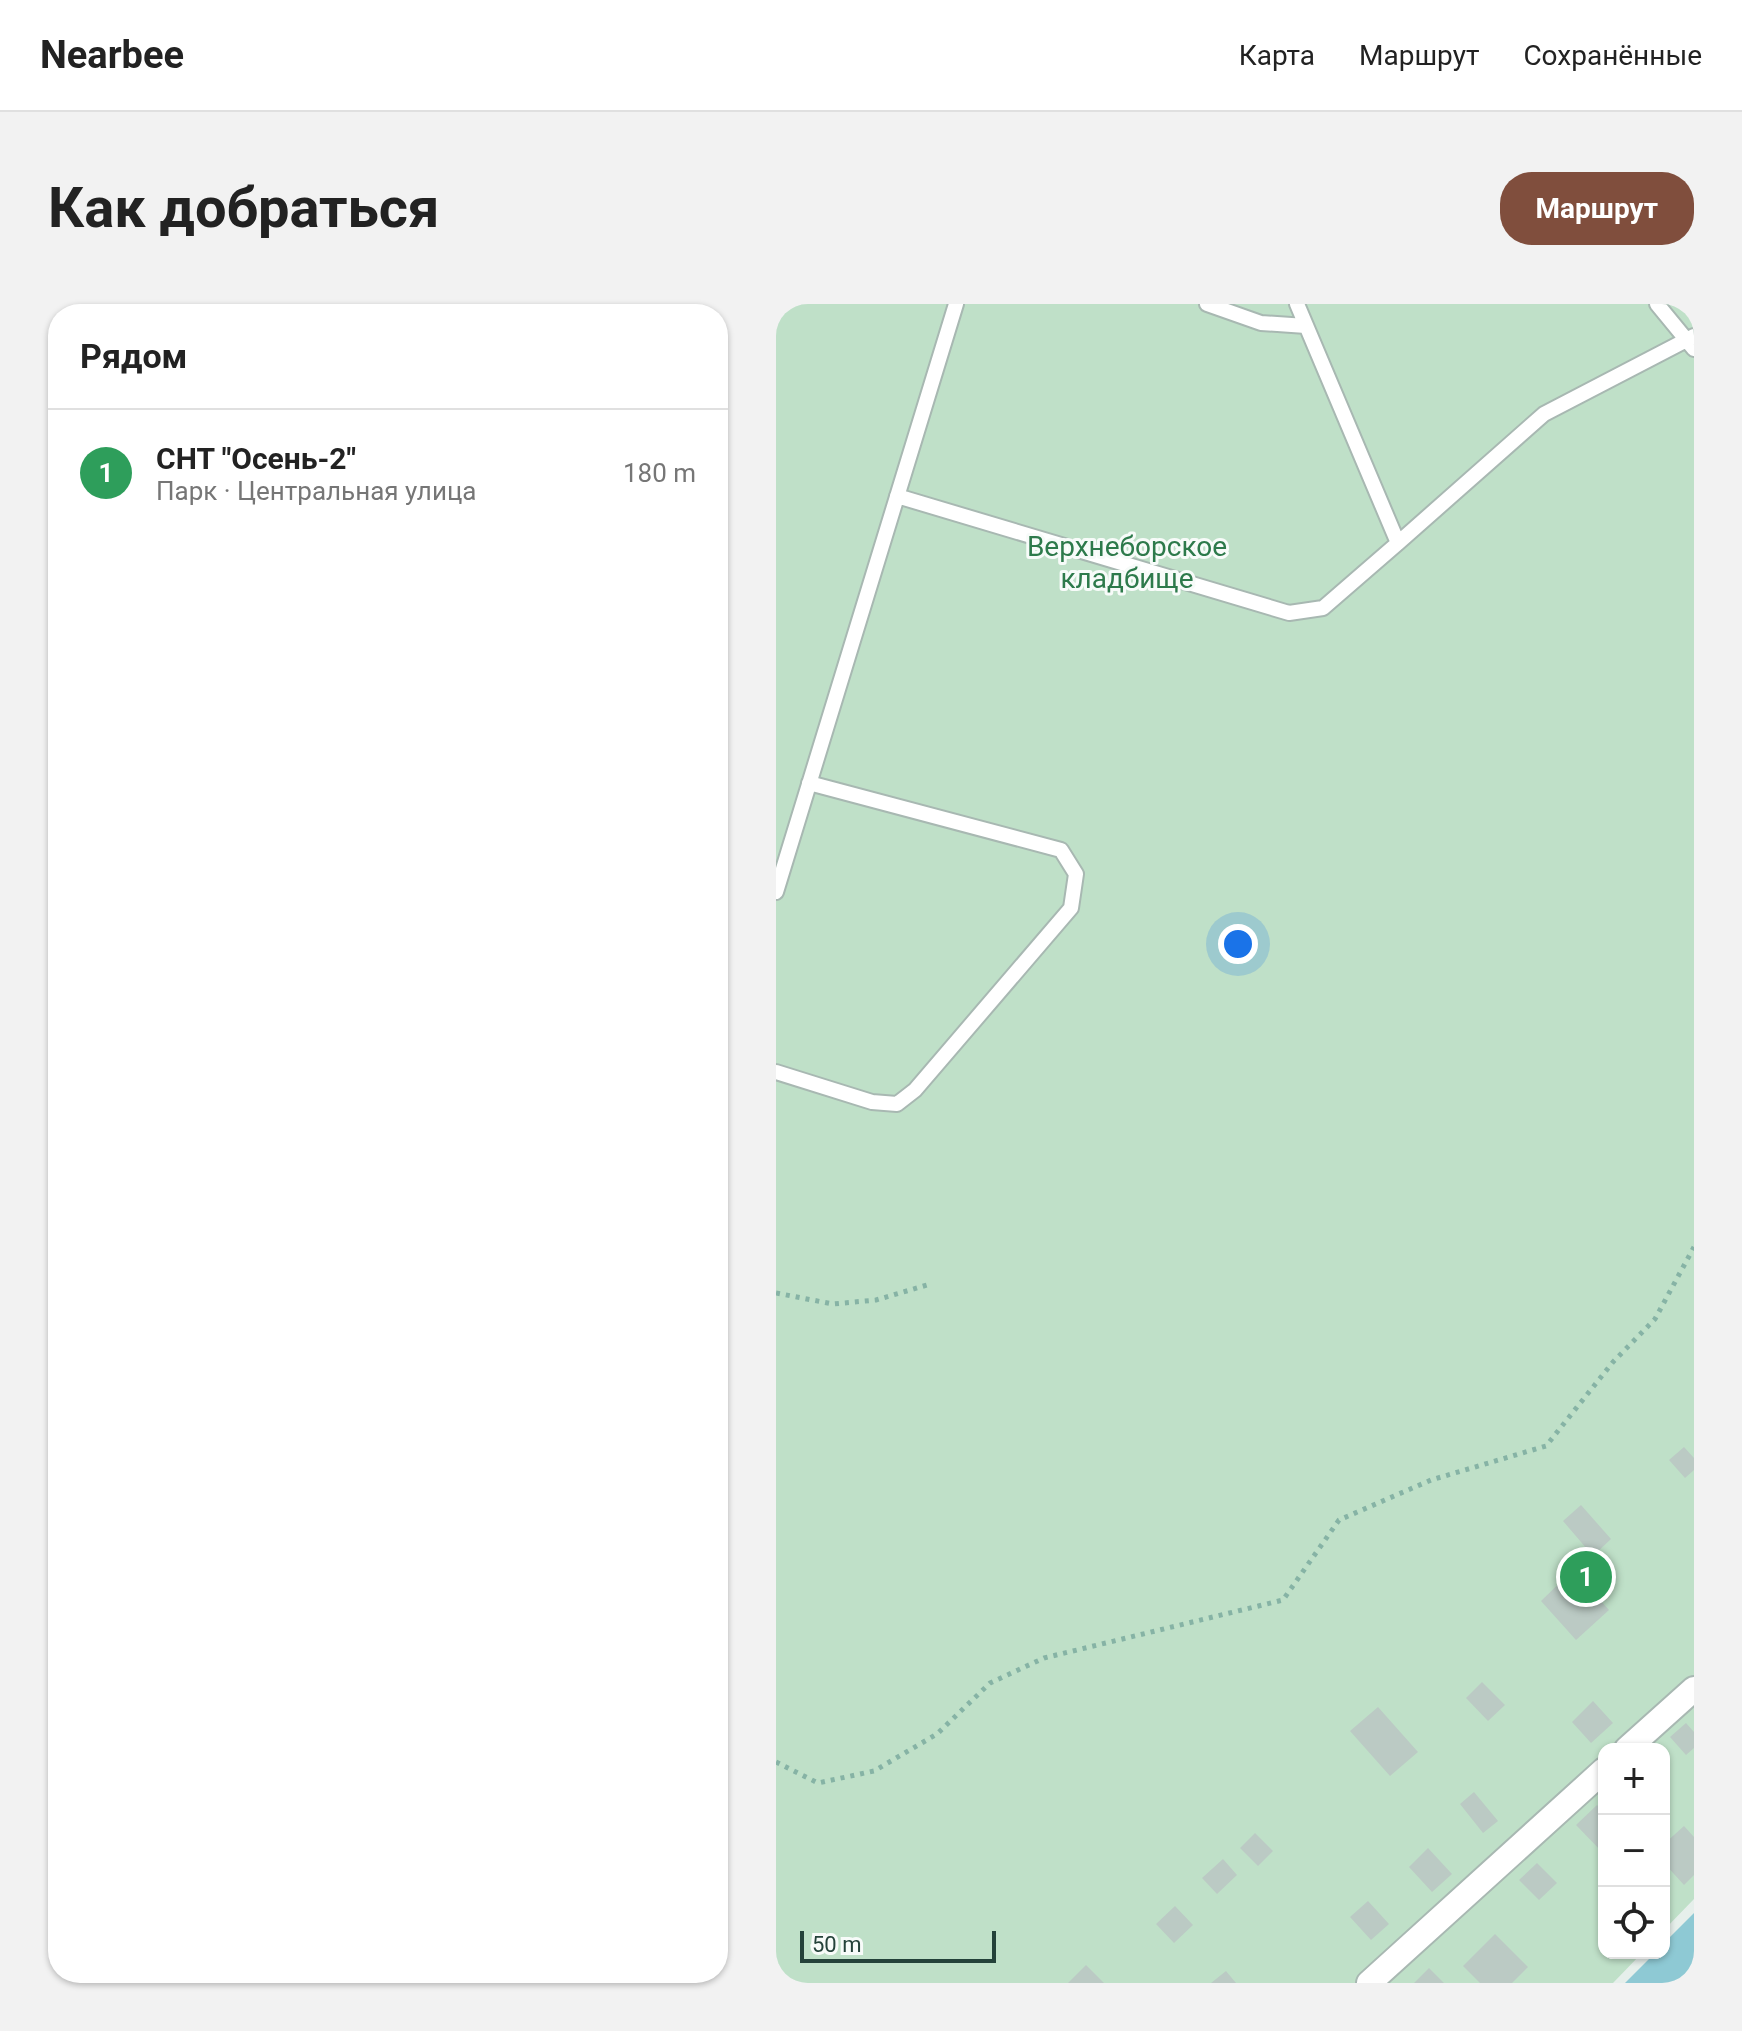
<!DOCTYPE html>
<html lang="ru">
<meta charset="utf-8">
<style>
:root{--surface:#fff;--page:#f2f2f2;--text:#222;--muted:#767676;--line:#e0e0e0;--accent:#804e3d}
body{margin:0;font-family:Roboto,sans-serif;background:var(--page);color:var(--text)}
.controls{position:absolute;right:24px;bottom:24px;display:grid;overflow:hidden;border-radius:16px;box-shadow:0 2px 6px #0004}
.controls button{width:72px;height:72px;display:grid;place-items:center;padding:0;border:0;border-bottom:2px solid var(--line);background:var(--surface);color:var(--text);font:40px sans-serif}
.scale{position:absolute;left:24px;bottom:20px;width:196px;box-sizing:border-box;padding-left:8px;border:4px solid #24423a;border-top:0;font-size:22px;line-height:28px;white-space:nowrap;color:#24423a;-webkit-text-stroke:6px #f7fbf9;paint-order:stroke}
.you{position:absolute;left:462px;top:640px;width:28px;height:28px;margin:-20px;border:6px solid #fff;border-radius:50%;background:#1a73e8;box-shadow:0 0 0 12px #1a73e833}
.badge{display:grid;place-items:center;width:52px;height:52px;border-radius:50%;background:var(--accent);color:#fff;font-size:26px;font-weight:700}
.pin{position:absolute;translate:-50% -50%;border:4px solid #fff;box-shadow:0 2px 8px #0006}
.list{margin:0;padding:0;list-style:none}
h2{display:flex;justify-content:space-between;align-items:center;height:104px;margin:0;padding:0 32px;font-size:34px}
h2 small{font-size:26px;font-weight:400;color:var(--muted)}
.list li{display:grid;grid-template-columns:52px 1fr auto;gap:24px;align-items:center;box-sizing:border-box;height:128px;padding:0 32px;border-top:2px solid var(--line)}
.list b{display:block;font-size:30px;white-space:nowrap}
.list p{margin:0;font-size:26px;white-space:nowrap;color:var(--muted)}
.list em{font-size:26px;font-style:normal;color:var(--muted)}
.icon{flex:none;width:44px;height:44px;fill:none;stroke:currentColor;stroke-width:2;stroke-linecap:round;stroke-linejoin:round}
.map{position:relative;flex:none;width:918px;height:1679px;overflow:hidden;border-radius:32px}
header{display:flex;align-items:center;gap:48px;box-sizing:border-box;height:112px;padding:0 40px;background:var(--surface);border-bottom:2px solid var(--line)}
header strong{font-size:38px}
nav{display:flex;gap:44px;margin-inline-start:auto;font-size:28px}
.intro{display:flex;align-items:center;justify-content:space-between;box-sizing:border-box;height:192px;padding:0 48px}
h1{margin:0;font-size:56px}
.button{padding:20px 36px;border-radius:32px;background:var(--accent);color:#fff;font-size:28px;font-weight:700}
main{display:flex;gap:48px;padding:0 48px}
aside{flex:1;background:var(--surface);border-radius:32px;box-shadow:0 2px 6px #0004}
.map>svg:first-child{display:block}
</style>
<header>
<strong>Nearbee</strong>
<nav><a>Карта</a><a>Маршрут</a><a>Сохранённые</a></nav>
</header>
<div class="intro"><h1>Как добраться</h1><a class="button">Маршрут</a></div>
<main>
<aside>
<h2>Рядом<small></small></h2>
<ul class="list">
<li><span class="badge" style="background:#2e9e5b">1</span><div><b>СНТ &quot;Осень-2&quot;</b><p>Парк · Центральная улица</p></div><em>180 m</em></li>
</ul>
</aside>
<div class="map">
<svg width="918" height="1679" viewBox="0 0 918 1679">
<rect width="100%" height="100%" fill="#e6efeb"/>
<path fill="#bfe0c8" d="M0,0H918V1595L888,1626V1445H828V1649H866L837,1679H0Z"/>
<path fill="#8ec9d4" d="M918,1609V1679H849L879,1649H888V1639Z"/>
<path fill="#bbcac4" d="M908,1143L918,1154V1166L909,1174L893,1156Z
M805,1201L835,1235L817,1252L787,1217Z
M797,1266L833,1306L800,1336L765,1297Z
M706,1378L729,1401L712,1417L690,1394Z
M817,1397L837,1419L815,1439L796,1418Z
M602,1403L642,1448L614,1472L574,1427Z
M910,1419L918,1428V1444L910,1451L894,1433Z
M698,1488L722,1517L707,1529L684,1500Z
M821,1501L828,1509V1550L800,1521Z
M908,1522L918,1533V1571L908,1581L888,1559V1540Z
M479,1529L497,1547L482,1562L464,1544Z
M652,1544L676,1570L656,1588L633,1563Z
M447,1555L461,1571L441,1590L426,1574Z
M761,1559L781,1579L763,1596L743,1576Z
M592,1597L613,1620L595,1636L574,1613Z
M399,1602L417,1621L398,1639L380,1620Z
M719,1630L752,1663L736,1679H704L687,1662Z
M310,1661L328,1679H292Z
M653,1664L668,1679H638Z
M450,1667L460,1679H435Z"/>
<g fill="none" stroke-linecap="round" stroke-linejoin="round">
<defs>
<path id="lane" d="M431,0L485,19L530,22
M521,0L622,239L768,110L918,32
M881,0L918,45
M121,192L513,309L547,304L622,239
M0,588L180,0
M0,768L96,798L121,800L139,786L295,604L300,570L285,546L33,479"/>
<path id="street" d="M851,1445L918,1385
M593,1679L828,1466"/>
</defs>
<use href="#lane" stroke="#a8b8b2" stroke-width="18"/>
<use href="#street" stroke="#a8b8b2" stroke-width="28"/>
<path stroke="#86b3a5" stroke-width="5" stroke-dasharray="4 6" stroke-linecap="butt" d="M0,989L57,1000L100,996L151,981
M0,1458L42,1479L98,1467L161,1430L214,1379L268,1354L507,1296L563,1216L655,1176L770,1142L837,1058L879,1015L918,943"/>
<use href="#lane" stroke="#fff" stroke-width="14"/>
<use href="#street" stroke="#fff" stroke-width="24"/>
</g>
<g text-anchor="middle" stroke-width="6" stroke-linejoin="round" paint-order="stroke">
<g font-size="28" fill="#2d7a4b" stroke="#f7fbf9">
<text x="351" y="252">Верхнеборское<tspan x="351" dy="32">кладбище</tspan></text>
</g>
</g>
</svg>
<div class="controls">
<button>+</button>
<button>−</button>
<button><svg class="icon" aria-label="locate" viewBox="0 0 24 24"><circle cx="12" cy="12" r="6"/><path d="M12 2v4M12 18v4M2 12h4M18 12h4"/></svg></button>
</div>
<div class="scale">50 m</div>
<div class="you"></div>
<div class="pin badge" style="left:810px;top:1273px;background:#2e9e5b">1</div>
</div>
</main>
